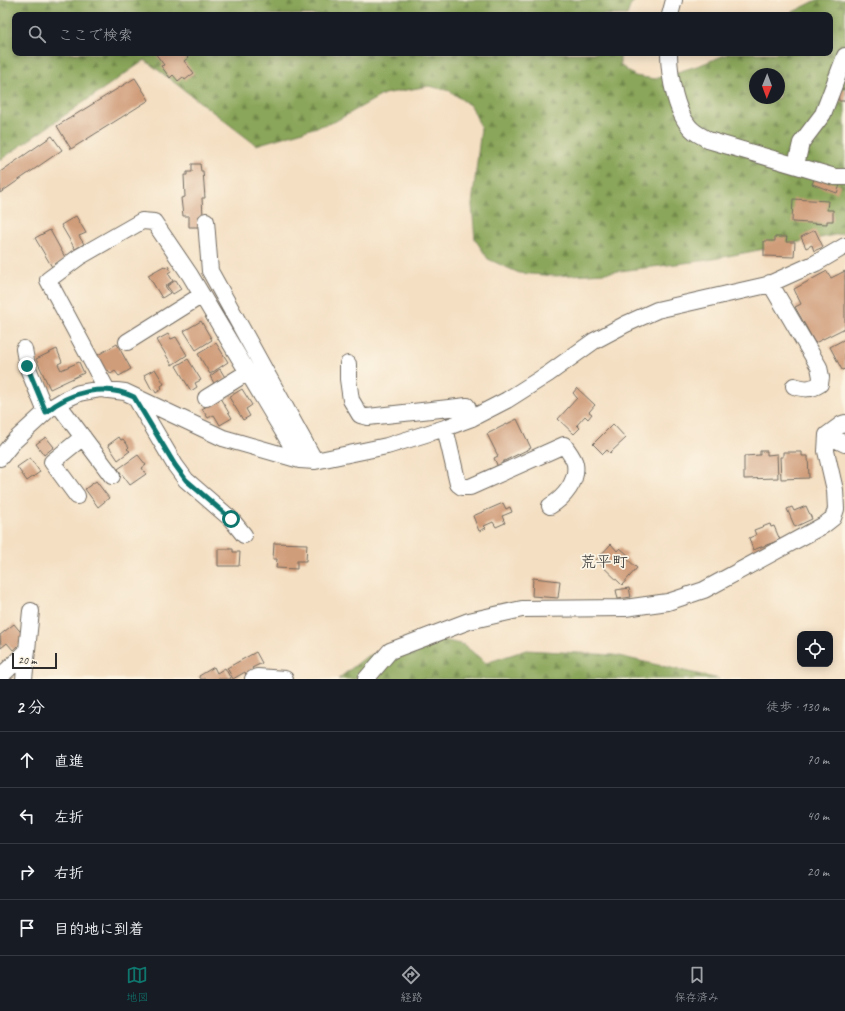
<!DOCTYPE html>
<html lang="ja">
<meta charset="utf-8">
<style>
:root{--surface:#171b24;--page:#20242c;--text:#f1f3f6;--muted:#9ea1a6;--line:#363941;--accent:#0f766e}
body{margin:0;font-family:Caveat,"Klee One",sans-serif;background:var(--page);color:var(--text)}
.controls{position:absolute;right:12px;bottom:12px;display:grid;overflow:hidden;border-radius:8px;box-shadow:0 2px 10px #0003}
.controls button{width:36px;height:36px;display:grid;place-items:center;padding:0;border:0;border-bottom:1px solid var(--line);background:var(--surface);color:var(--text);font:20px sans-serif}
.compass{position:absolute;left:749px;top:68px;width:36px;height:36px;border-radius:50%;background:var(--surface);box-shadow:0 2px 10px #0003;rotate:181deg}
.scale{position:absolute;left:12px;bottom:10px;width:45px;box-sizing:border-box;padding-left:4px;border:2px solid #2b2b2b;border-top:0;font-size:11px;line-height:14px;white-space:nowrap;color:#2b2b2b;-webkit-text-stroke:3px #fcf5e5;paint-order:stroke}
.stop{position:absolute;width:12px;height:12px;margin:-9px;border:3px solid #0f766e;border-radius:50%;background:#fff}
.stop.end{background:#0f766e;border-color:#fff;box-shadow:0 1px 4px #0008}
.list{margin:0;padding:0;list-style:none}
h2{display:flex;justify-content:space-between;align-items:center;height:52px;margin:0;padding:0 16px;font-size:17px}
h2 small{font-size:13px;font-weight:400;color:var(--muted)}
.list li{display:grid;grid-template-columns:26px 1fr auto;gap:12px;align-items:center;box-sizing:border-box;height:56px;padding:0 16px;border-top:1px solid var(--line)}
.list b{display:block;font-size:15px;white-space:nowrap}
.list em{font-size:13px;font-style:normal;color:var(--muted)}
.icon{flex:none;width:22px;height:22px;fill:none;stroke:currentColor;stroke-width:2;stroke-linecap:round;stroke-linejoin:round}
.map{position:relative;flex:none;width:845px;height:679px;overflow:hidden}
.search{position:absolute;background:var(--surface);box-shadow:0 2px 10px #0003;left:12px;right:12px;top:12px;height:44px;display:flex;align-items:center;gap:10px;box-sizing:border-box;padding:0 14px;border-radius:8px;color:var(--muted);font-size:15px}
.sheet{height:276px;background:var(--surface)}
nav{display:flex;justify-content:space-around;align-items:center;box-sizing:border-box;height:56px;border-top:1px solid var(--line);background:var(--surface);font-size:11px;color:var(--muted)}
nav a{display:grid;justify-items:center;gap:2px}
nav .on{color:var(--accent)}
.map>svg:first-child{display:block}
</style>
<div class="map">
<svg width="845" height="679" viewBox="0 0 845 679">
<defs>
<pattern id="forest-firs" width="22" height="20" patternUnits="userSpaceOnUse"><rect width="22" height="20" fill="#8aa65a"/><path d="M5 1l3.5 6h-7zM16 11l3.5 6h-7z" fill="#71874b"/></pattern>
</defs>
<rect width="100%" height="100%" fill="#fcf5e5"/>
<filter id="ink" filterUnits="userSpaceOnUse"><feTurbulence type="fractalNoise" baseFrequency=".025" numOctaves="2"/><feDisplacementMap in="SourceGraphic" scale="8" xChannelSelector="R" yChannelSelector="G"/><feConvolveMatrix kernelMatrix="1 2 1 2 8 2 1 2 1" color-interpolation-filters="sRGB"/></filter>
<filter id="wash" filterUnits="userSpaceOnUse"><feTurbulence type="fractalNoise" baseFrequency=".012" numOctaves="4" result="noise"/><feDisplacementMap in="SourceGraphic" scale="16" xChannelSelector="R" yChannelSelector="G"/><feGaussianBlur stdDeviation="0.9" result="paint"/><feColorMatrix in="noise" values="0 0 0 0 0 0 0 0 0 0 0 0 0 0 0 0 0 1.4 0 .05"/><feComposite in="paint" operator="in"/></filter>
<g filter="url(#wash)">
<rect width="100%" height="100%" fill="#f4dfc2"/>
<path fill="url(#forest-firs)" stroke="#5a6842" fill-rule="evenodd" d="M0,0H636L631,4L627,15H15V53H620V65L635,76L655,79L700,65L730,53H830V15H787L817,0H845V233L708,260L604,273L555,276L519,273L488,259L475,239L472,205L481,128L472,107L450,91L429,86L384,94L334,122L256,145L145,60L0,160ZM755,74H779V98H755Z
M423,635L464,645L486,663L526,650L614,655L719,679H338L366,657Z"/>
<g id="blocks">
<path fill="#d09d7a" d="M155,53H184L188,58L184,61L194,73L185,80L183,77L178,81L173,75L170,78L161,66L164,65Z
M135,78L149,100L71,149L57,126Z
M838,89H845V101H839Z
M52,136L62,150L0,193V172Z
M192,164H200L201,171H203L205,198H202L203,216H199L200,227H189V216H183L181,198L185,197L184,175H187V172H192Z
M815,177L840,185L837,193L812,184Z
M793,199L828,201L827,210H833V221H827V224L792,222Z
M76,216L86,233L79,236L84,244L75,249L61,225Z
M50,230L66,259L52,267L35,238Z
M815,230L823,247L814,251L812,245L806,248L801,237Z
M775,237H787L786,242H795L794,257L764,256V241H775Z
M164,266L165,268L168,266L171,271L168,273L173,281L165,286L170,293L162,298L148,275Z
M827,271L831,278L845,271V328L815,343L795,307L801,304L794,289Z
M176,280L181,289L173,294L167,286Z
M201,321L212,340L196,350L184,331Z
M168,334L171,339L176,337L187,355L172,365L157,340Z
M845,339V369L842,370L830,347Z
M216,343L228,362L210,374L198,354Z
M117,344L131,369L119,376L115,371L111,374L108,370L105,372L96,356Z
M57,349L62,362L58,364L61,370L79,362L84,373L50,389L36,359Z
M188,359L201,380L195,383L197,387L191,391L176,366Z
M155,369L164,384L161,386L162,389L156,393L154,389L152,390L144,375Z
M220,369L226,379L215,385L210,376Z
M577,388L595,405L589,412L592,414L588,419L585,416L577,425L580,428L574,434L558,419L577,398L573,393Z
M242,389L252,405L246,409L250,416L243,420L229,397Z
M220,398L232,418L220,425L214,415L208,418L202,409Z
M517,419L531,448L502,462L503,465L498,467L494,458L498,456L487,434Z
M613,424L626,438L610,453L607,450L603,454L593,444Z
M46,437L54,447L44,455L36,444Z
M119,437L121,440L123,439L129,447L127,449L130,451L118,460L108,445Z
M760,451H767V455L777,454L778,478L744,479V456L760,455Z
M783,452H802V456H808L809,478L781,479L780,457H783Z
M138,455L146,465L142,468L146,474L130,485L118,469Z
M30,458L40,472L27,481L17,467Z
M96,481L109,498L98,507L85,489Z
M503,503L506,509L510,507L512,512L502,516L505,523L496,527L493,522L484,526L486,528L479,531L473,516Z
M806,506L812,519L795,527L787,509L792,507L794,511Z
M770,524L771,527L774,526L780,540L753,550L749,538L756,535L754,530Z
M274,543L307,544L306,561H297V569L276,568L277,559H273Z
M611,544L617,551L620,548L628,555L625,557L637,568L622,585L596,560Z
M218,549H233V552H240L239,566H218Z
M533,578L560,581L558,598L532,596Z
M629,588L631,597L618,599L616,590Z
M14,624L24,636L20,640L22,643L13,650L7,643L1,648L0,635Z
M256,652L262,663L252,668L254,671L246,675L245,672L233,679L227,668Z
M214,667L217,673L225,668L231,679H201L199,676Z"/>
</g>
</g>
<g filter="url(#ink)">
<use href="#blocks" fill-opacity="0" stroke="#716a60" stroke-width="1"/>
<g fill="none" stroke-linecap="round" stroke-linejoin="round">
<defs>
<path id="minor" d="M670,15L674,0
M669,53C669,75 676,118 695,132C699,135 704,137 708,140L835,177H845
M796,165L801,143L823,114L845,56
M206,221L210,271L315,461
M770,283L819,367L821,377L820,384C811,390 804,389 794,386
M127,342L202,295
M24,349L27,366L46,412
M348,364V379L351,400L360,415L368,417L467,406L472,418
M107,390L48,280L79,257L142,221L154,222L190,275L300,460
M135,397L175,465L186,480L231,519L244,535
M206,398L248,372
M58,404L112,476
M445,428L458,484L462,487H470L564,445C568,451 574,458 575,464C578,481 564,498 550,506
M827,435L845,444
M0,458L13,442L49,409L64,400L79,393L101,389L125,392L223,438L300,460L315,461L387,446L445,428L472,418L507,400L548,374L594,341L626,324L657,310L767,285L816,263L845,246
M77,496L52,462L83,437
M0,677L27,651
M24,679L31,611
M253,679L257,677L285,679
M366,679L390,651L469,621L522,609L625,608L668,602L704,590L824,525L833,518L836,509L835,490L826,451L827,435L842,424L845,423"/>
</defs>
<use href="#minor" stroke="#716a60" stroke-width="18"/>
<use href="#minor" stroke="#fff" stroke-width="16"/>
</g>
</g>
<g fill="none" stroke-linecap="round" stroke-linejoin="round" filter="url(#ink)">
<path stroke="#0f766e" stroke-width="5" d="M27,366L46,412C71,391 105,383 134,397L175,465L186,480L231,519"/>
</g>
<g text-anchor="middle" stroke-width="3.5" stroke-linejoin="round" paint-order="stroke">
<g font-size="16" fill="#2b2b2b" stroke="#fcf5e5">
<text x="604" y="567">荒平町</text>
</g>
</g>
</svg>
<div class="controls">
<button><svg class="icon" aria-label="locate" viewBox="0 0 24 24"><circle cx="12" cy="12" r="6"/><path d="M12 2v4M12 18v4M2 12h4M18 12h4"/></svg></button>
</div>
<svg class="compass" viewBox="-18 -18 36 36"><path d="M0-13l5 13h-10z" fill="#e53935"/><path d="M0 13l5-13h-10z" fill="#9ea1a6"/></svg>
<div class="scale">20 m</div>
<div class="stop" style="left:231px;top:519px"></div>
<div class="stop end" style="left:27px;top:366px"></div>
<div class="search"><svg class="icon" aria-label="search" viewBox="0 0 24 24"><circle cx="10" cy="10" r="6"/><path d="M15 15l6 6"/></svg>ここで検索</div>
</div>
<section class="sheet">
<h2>2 分<small>徒歩 · 130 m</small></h2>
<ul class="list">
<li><svg class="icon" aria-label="ahead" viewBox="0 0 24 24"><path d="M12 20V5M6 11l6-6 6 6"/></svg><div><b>直進</b></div><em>70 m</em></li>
<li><svg class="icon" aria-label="left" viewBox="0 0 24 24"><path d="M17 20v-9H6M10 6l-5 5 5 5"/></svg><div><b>左折</b></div><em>40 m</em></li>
<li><svg class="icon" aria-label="right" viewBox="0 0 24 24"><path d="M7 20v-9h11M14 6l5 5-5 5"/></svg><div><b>右折</b></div><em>20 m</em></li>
<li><svg class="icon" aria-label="arrive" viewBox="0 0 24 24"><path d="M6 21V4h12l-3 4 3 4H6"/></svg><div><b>目的地に到着</b></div></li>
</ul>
</section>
<nav>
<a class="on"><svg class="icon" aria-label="map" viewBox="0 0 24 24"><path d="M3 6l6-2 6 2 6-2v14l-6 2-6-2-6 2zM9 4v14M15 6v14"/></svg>地図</a>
<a><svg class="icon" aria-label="directions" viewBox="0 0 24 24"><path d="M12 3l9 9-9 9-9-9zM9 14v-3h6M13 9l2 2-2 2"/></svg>経路</a>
<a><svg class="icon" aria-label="saved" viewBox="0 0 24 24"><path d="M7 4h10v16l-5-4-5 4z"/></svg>保存済み</a>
</nav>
